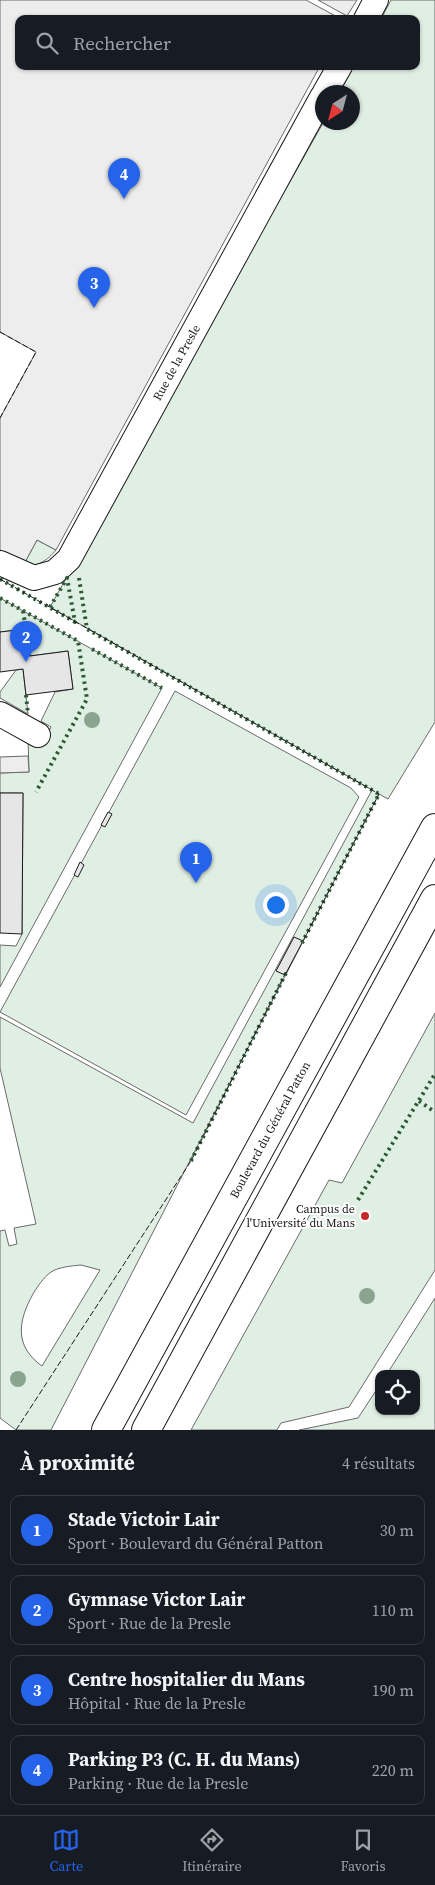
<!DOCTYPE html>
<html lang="fr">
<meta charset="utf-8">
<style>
:root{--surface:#171b24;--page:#20242c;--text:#f1f3f6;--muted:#9ea1a6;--line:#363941;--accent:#2563eb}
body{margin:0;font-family:"Source Serif 4",serif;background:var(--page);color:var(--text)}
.controls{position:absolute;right:15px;bottom:15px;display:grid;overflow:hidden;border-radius:10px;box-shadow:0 1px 4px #0004}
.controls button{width:45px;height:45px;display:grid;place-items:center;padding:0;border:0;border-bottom:1px solid var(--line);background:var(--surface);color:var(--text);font:25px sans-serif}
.compass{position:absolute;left:315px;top:85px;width:45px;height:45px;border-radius:50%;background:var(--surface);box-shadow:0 1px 4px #0004;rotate:216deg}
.you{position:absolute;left:275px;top:904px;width:18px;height:18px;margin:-12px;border:4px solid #fff;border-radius:50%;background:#1a73e8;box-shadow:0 0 0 8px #1a73e833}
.badge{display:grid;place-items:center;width:32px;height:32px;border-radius:50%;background:var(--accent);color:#fff;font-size:16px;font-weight:700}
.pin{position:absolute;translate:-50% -41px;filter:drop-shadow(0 1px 2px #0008)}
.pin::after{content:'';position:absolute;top:26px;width:18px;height:15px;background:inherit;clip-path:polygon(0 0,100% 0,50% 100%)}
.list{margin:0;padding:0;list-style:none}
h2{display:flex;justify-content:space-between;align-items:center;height:65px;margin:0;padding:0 20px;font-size:21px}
h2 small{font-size:16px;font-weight:400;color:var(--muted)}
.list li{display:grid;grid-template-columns:32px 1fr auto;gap:15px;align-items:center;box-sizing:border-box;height:70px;margin:0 10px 10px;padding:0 10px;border:1px solid var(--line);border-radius:10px}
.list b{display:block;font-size:19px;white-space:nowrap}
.list p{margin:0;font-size:16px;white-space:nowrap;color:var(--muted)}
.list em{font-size:16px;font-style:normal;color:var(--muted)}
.icon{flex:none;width:28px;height:28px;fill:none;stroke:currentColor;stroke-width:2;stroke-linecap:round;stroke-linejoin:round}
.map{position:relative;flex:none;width:435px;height:1430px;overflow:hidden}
.search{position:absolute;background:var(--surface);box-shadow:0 1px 4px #0004;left:15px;right:15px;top:15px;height:55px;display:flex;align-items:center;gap:12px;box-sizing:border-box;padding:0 18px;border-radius:10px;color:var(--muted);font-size:19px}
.sheet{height:385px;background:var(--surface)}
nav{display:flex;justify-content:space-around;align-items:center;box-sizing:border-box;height:70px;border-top:1px solid var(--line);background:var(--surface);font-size:14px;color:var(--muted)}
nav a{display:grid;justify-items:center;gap:2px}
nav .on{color:var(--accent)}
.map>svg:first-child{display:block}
</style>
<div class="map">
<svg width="435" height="1430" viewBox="0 0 435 1430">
<rect width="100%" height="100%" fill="#fff"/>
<path fill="#e0efe3" stroke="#6a6a6a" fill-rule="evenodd" d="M391,0H435V722L388,799L379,794L51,1430H16L0,1418V1231L5,1230L9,1246L17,1244L14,1228L36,1224L0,1068V1017L193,1123L372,790L50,607L323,123L352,122V92H340L354,66H416V19H381ZM81,1265L100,1270L42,1366C14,1346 18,1321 33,1294C38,1286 43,1278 51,1272C59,1267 71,1266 81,1265Z
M37,540L56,550C48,560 37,568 24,564Z
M0,598L162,688L0,987V945L16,946L22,934L23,793H0V773L29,772L28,737L42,745L51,727L41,721L55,692L73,689L68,651L30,656L26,629L0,632Z
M23,669L28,714L0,698V692L16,670Z
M175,691L351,788L359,797L186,1115L0,1012Z
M435,1013V1270L349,1407L281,1423L277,1430H191L329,1180L342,1183Z
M435,1298V1430H299L358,1418L379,1386V1411H416V1374H387Z"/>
<path fill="#ededed" stroke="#6a6a6a" d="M0,0H306L341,19H19V66H320L56,550L37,540L24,564L0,550V418L36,352L0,332Z
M318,0H357L345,19L347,16Z
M28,756L29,772L0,773V757Z"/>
<path fill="#e6e6e6" stroke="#1a1a1a" d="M26,629L30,656L68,651L73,689L26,695L23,669L0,672V632Z
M0,793H23L22,934L0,933Z
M108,812L112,814L105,827L101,825Z
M80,862L84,865L78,877L74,875Z
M294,937L303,941L285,975L276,971Z"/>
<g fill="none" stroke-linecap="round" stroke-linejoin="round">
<defs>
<g id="minor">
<path d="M366,19L376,0"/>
<path d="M325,92L340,66"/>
<path id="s1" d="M0,563L34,578L55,572L69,559L322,97"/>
<path d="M0,714L38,735"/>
</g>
<g id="highway">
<path id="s2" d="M106,1430L435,828"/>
<path d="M146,1430L435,899"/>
</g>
</defs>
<use href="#minor" stroke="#1a1a1a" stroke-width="26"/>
<use href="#highway" stroke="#1a1a1a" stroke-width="30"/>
<use href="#minor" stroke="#fff" stroke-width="24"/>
<use href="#highway" stroke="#fff" stroke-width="28"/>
<path stroke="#2b5a34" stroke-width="4" stroke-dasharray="2.5 4" stroke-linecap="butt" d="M79,578L87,629L379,794L302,943
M0,579L75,622L67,578L50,607
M0,598L78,641L87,699L36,792
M23,611L26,629
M92,649L162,688
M26,695L28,714
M419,1101L435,1112
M191,1161L286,973
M358,1200L435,1074"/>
<path stroke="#1a1a1a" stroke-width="1" stroke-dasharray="6 2.5" stroke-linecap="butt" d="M0,332L36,352L0,418
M0,579L379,794L302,943
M16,1430L191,1161L286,972"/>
</g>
<g fill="#8aa48f">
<circle cx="92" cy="720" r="8"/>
<circle cx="367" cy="1296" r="8"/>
<circle cx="18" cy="1379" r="8"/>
</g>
<circle fill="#c62828" stroke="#fff" stroke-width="2" cx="365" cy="1216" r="5"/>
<g text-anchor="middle" stroke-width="4" stroke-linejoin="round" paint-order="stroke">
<g font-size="12" fill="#1a1a1a" stroke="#fff">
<text dy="4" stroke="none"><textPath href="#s1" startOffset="302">Rue de la Presle</textPath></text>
<text dy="4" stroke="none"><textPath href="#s2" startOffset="342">Boulevard du Général Patton</textPath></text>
</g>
<g font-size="12" fill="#1a1a1a" stroke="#fff" text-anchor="end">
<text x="355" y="1213">Campus de<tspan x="355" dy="14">l'Université du Mans</tspan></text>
</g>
</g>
</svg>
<div class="controls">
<button><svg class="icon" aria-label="locate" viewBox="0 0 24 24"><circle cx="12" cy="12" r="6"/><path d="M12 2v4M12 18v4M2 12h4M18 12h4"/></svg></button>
</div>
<svg class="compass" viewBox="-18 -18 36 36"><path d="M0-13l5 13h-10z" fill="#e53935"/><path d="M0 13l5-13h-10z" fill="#9ea1a6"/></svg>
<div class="you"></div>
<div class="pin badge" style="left:196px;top:883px">1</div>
<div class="pin badge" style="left:26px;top:662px">2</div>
<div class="pin badge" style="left:94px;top:308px">3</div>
<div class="pin badge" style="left:124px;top:199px">4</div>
<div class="search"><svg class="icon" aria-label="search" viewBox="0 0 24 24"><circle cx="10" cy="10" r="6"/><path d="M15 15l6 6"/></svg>Rechercher</div>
</div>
<section class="sheet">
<h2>À proximité<small>4 résultats</small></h2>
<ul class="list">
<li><span class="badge">1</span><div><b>Stade Victoir Lair</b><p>Sport · Boulevard du Général Patton</p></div><em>30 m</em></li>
<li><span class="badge">2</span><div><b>Gymnase Victor Lair</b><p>Sport · Rue de la Presle</p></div><em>110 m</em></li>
<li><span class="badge">3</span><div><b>Centre hospitalier du Mans</b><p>Hôpital · Rue de la Presle</p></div><em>190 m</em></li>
<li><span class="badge">4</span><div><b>Parking P3 (C. H. du Mans)</b><p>Parking · Rue de la Presle</p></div><em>220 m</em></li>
</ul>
</section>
<nav>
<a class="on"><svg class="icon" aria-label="map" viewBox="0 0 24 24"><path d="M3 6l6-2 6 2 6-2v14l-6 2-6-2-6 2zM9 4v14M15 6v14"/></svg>Carte</a>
<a><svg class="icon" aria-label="directions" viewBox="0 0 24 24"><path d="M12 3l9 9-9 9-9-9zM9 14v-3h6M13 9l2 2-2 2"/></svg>Itinéraire</a>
<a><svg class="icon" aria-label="saved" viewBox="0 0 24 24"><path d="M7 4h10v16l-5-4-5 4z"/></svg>Favoris</a>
</nav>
